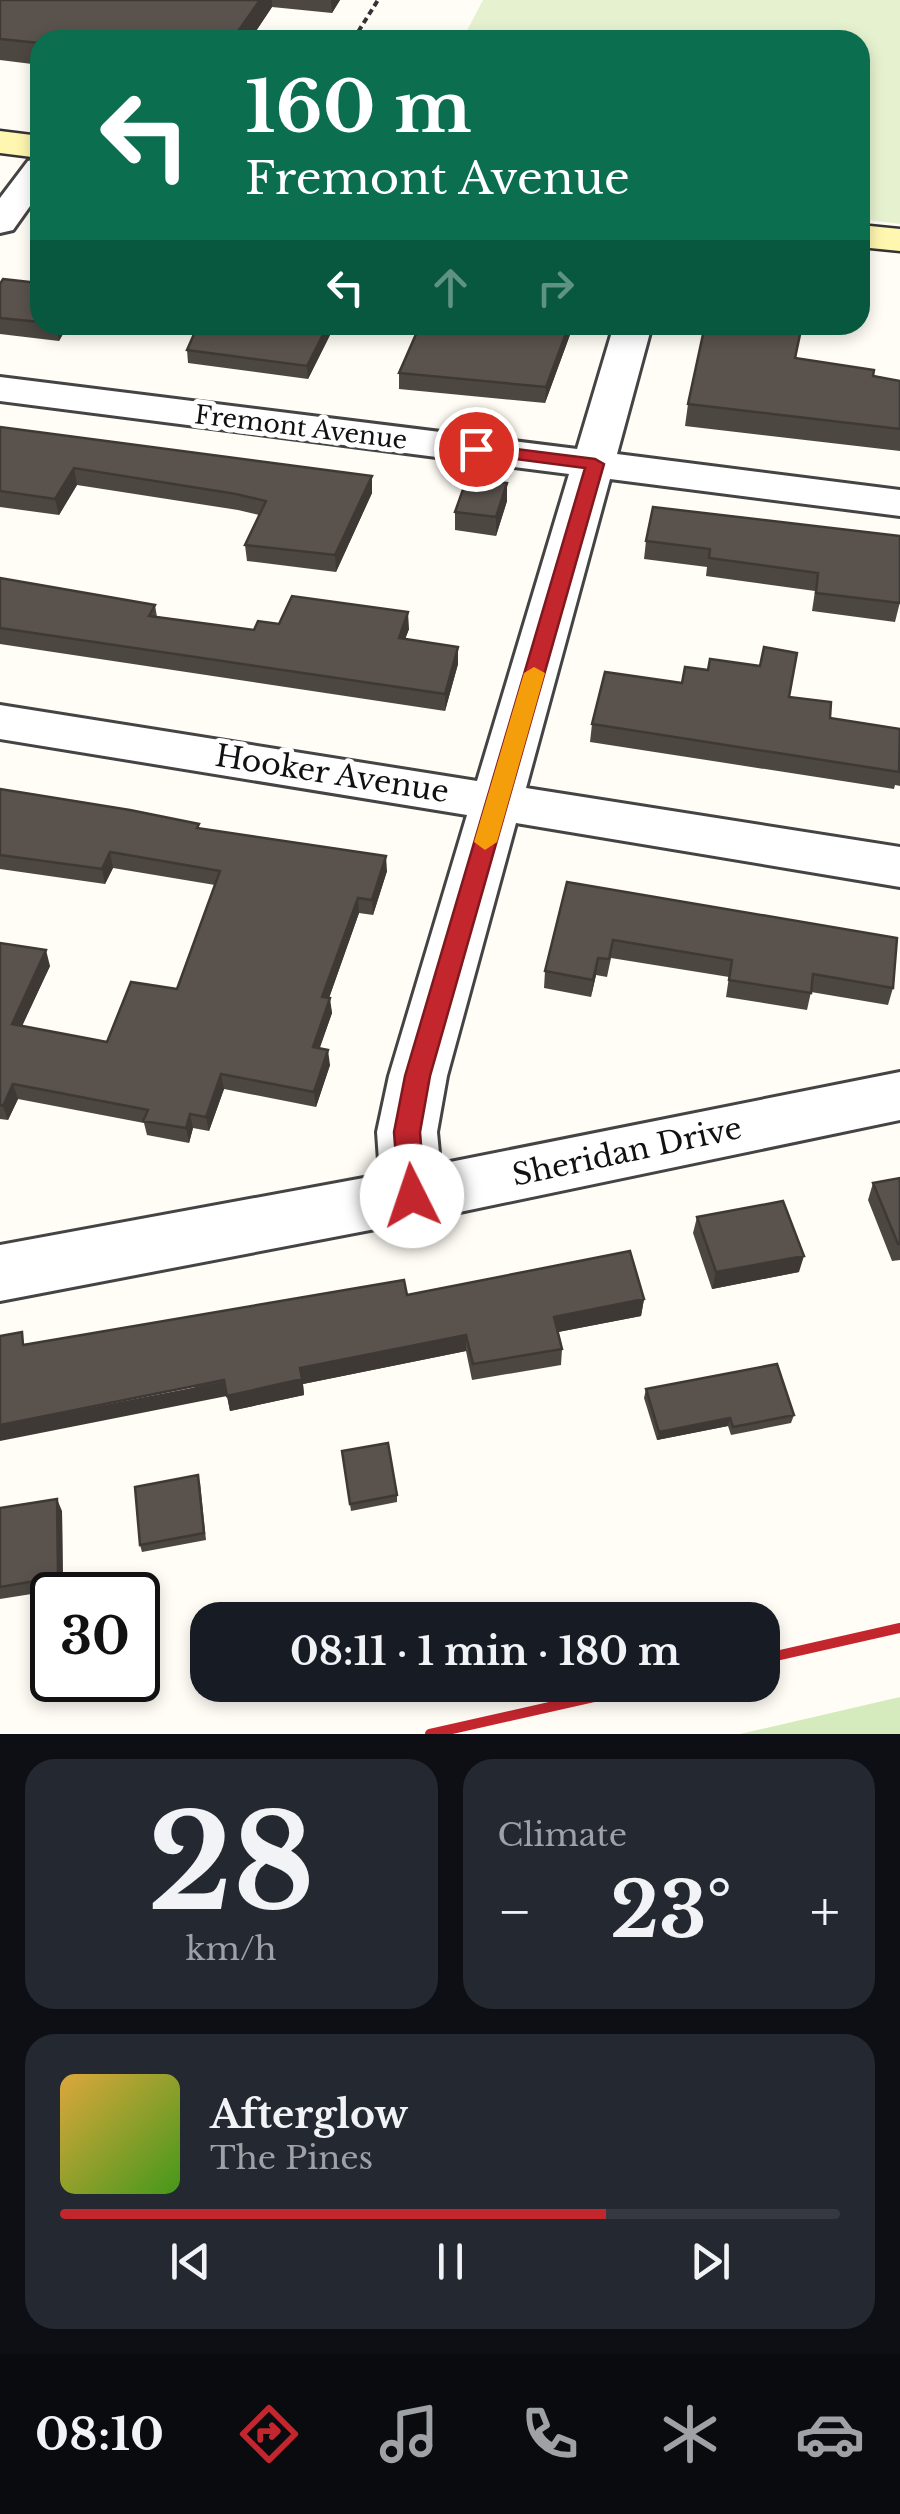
<!DOCTYPE html>
<meta charset="utf-8">
<style>
:root{--surface:#171b24;--page:#242831;--text:#f1f3f6;--muted:#9ea1a6;--line:#363941;--accent:#c4262e}
body{margin:0;font-family:"Libre Baskerville",serif;background:var(--page);color:var(--text);height:100vh;display:flex;flex-direction:column;font-size:38px;white-space:nowrap}
*{box-sizing:border-box;margin:0}
p{font-size:32px;color:var(--muted)}
.icon{flex:none;width:55px;height:55px;fill:none;stroke:currentColor;stroke-width:2;stroke-linecap:round;stroke-linejoin:round}
.map{position:relative;height:1734px;overflow:hidden}
.side{display:flex;flex-direction:column;gap:25px;padding:25px;background:#0d0f14;flex:1}
.side>*{flex:none}
.banner{position:absolute;left:30px;top:30px;width:840px;height:305px;border-radius:30px;box-shadow:0 5px 15px #0003;background:#0b6e4f;color:#fff;overflow:hidden}
.speed{position:absolute;left:30px;top:1572px;display:flex;gap:20px;font-size:50px;font-weight:700;text-align:center}
.speed>*{display:grid;place-content:center;width:130px;height:130px;border-radius:50%;background:var(--surface);box-shadow:0 5px 15px #0003;line-height:1}
.speed .limit{border:5px solid #111;border-radius:15px;background:#fff;color:#111}
.pin{position:absolute;display:grid;place-items:center;width:85px;height:85px;color:#fff;margin:-42px;border:5px solid #fff;border-radius:50%;box-shadow:0 2px 10px #0007}
.me{position:absolute;width:110px;margin:-55px;rotate:356deg;stroke-linejoin:round;filter:drop-shadow(0 0 8px #0008)}
.turn{display:flex;align-items:center;gap:35px;height:210px;padding:0 50px;font-size:45px}
.turn .icon{width:130px;height:130px;stroke-width:2.5}
.turn b{display:block;font-size:70px;line-height:85px}
.lanes{display:flex;align-items:center;height:95px;padding:0 50px;background:#0003;justify-content:center;gap:50px;direction:ltr}
.lanes .off{opacity:.35}
.big{font-size:75px;font-weight:700;line-height:1.1}
.side .card{flex:1;display:flex;flex-direction:column;justify-content:center;gap:15px;min-width:0;padding:0 35px;border-radius:30px;background:var(--page)}
.side .dial{align-items:center;gap:0}
.dial b{font-size:130px;line-height:1}
.song{display:flex;align-items:center;gap:30px}
.cover{width:120px;height:120px;border-radius:15px;background:linear-gradient(135deg,hsl(40 70% 55%),hsl(100 70% 35%))}
.played{height:10px;border-radius:5px;background:linear-gradient(90deg,var(--accent) 70%,var(--line) 70%)}
.keys{display:flex;justify-content:space-around;direction:ltr}
.heat{display:flex;justify-content:space-between;align-items:center;font-size:55px;direction:ltr}
.side .tiles{flex:1;display:grid;gap:25px;grid-template-columns:1fr 1fr}
.card:last-child{grid-column:span 2}
.trip{position:absolute;left:190px;top:1602px;width:590px;height:100px;border-radius:30px;background:var(--surface);box-shadow:0 5px 15px #0003;font-weight:700;line-height:100px;text-align:center}
.dock{display:flex;height:160px;justify-content:space-around;align-items:center;background:#090b0e;color:var(--muted)}
.dock .icon{width:70px;height:70px}
.dock .on{color:var(--accent)}
.dock b{font-size:45px;color:var(--text)}
.map>svg:first-child{display:block}
</style>
<div class="map">
<svg width="900" height="1734" viewBox="0 0 900 1734">
<rect width="100%" height="100%" fill="#fffdf5"/>
<path fill="#d5ebbd" d="M900,1697V1734H740Z"/>
<path fill="#e6f2cf" d="M483,0H900V224L860,219V40H462Z"/>
<g fill="none" stroke-linecap="round" stroke-linejoin="round">
<g stroke="#444" stroke-width="6">
<path id="street" d="M40,158V192L13,230L0,233V198L28,161Z
M614,325H652L617,454L900,490V516L610,479L526,788L900,847V887L516,823L447,1076L437,1132L440,1164L900,1072V1120L412,1222L0,1301V1245L380,1175L377,1132L389,1076L467,815L0,739V705L477,781L569,474L0,401V377L577,449Z"/>
</g>
<g stroke="#333" stroke-width="5">
<path id="secondary" d="M0,131L40,136V158L0,153Z
M860,225L900,229V251L860,247Z"/>
</g>
<path stroke="#333" stroke-width="4" stroke-dasharray="6 4" stroke-linecap="butt" d="M353,40L378,0"/>
<use href="#street" fill="#fff" fill-rule="evenodd"/>
<use href="#secondary" fill="#fff6b0" fill-rule="evenodd"/>
<path stroke="#c4262e" stroke-width="10" d="M762,1659L900,1628
M430,1734L647,1685"/>
</g>
<path fill="#4d4742" d="M0,0H340L332,13L272,7L250,40H40V65L0,60Z
M40,283V325H68L59,341L0,334V284Z
M335,325L308,379L188,363L187,350Z
M420,325H572L571,332L545,403L399,389V373Z
M680,325H802L796,358L900,381V451L685,426L688,404L704,330L680,327Z
M0,427L372,493L336,572L247,561L245,545L259,515L238,510L77,485L59,515L0,507Z
M507,483V501L496,536L455,530V512Z
M653,507L900,602L895,622L812,611L815,591L706,576L707,567L644,559L646,541Z
M0,578L155,605L157,617L254,630L279,624L409,629L405,639L458,647V664L445,711L0,644Z
M760,666L789,697L830,718L900,729V786L895,785L894,789L590,742L592,724L708,670Z
M0,789L200,828L387,871L373,915L359,913L329,998L332,1013L319,1049L330,1065L316,1107L224,1089L209,1131L193,1128L189,1143L147,1135L144,1123L18,1099L8,1120L0,1119V943L50,966L22,1026L107,1042L177,989L215,885L113,868L105,884L0,869Z
M567,882L893,988L888,1005L811,992L807,1010L726,997L729,977L611,958L607,977L596,975L591,997L544,988L545,971Z
M900,1178V1260L892,1261L868,1200L873,1183Z
M697,1217L799,1272L712,1289L693,1233Z
M407,1295L644,1299L641,1316L558,1332L562,1349L561,1365L472,1380L466,1351L303,1384L304,1395L230,1411L227,1396L26,1344Z
M646,1389L794,1415L791,1423L731,1435L728,1426L657,1440L644,1398Z
M342,1451L397,1495V1502L351,1511Z
M200,1483L206,1540L142,1552L140,1545Z
M0,1508L62,1511L63,1589L0,1599Z"/>
<path fill="#3f3936" d="M260,0H272V7L250,40H232Z
M331,0H340L332,13Z
M56,325H68L59,341Z
M328,325H335L308,379L307,366Z
M569,325H572L571,332L545,403L546,387Z
M74,468L77,485L59,515L55,499Z
M372,476V493L336,572L335,555Z
M507,483V501L496,536V517Z
M408,612L409,629L399,655V638Z
M458,647V664L445,711V694Z
M110,852L113,868L105,884L102,869Z
M386,856L387,871L373,915L372,900Z
M358,898L359,913L324,1012L322,997Z
M46,950L50,966L16,1039L12,1024Z
M598,958L596,975L591,997L593,980Z
M330,998L332,1013L315,1062L313,1047Z
M328,1050L330,1065L316,1107L314,1092Z
M221,1074L224,1089L209,1131L206,1117Z
M13,1084L18,1099L8,1120L3,1106Z
M190,1114L193,1128L189,1143L186,1128Z
M804,1256L799,1272L712,1289L716,1272Z
M644,1299L641,1316L553,1333L554,1317Z
M466,1335V1351L303,1384L304,1395L230,1411L227,1396L0,1441V1425Z
M730,1418L728,1426L657,1440L659,1432Z
M57,1499L62,1511L63,1589L58,1577Z"/>
<path fill="#5a524d" stroke="#3f3936" stroke-width="2.5" d="M0,0H260L232,40H207L135,33L130,40H40V43L0,39Z
M3,279L40,283V322L0,318V284Z
M198,325H328L307,366L187,350Z
M420,325H569L546,387L399,373Z
M705,325H802L795,358L874,370L873,376L900,381V429L688,404Z
M0,427L372,476L335,555L245,545L266,501L236,494L74,468L55,499L0,491Z
M467,478L507,483L496,517L455,512Z
M653,507L900,536V603L816,593L818,573L709,558L710,549L646,541Z
M0,578L155,605L149,616L254,630L258,621L279,624L292,596L408,612L399,638L458,647L445,694L0,628Z
M764,647L797,653L789,697L831,702L830,718L900,729L899,772L592,724L605,672L682,683L685,667L708,670L710,659L760,666Z
M0,789L130,810L199,824L197,828L386,856L372,900L358,898L322,997L330,998L313,1047L328,1050L314,1092L221,1074L206,1117L190,1114L186,1128L143,1121L148,1110L13,1084L3,1106L0,1105V943L46,950L12,1024L107,1042L131,982L177,989L220,871L110,852L102,869L0,855Z
M567,882L897,938L893,988L813,974L811,993L729,980L732,960L613,940L609,959L598,958L593,980L545,971Z
M900,1178V1244H898L873,1183Z
M783,1201L804,1256L716,1272L697,1217Z
M630,1251L644,1299L554,1317L562,1349L473,1364L466,1335L300,1368L302,1379L227,1396L224,1380L0,1425V1336L22,1332L23,1345L404,1280L407,1295Z
M777,1364L794,1415L733,1427L730,1418L659,1432L646,1389Z
M388,1443L397,1495L350,1504L342,1451Z
M198,1475L204,1533L140,1545L135,1487Z
M57,1499L58,1577L0,1587V1508Z"/>
<path fill="#c4262e" stroke="#7f191e" stroke-width="2.5" d="M476,444L595,459L604,464L430,1076L420,1132L425,1196L421,1204H402L399,1196L394,1132L405,1076L585,468L470,453L467,449Z"/>
<path fill="#f59e0b" d="M534,667L545,673L497,842L485,850L474,842L524,673Z"/>
<g text-anchor="middle" stroke-width="10" stroke-linejoin="round" paint-order="stroke">
<g font-size="25" fill="#111" stroke="#fff">
<text transform="translate(301 427) rotate(7)" y="9">Fremont Avenue</text>
</g>
<g font-size="30" fill="#111" stroke="#fff">
<text transform="translate(332 774) rotate(9)" y="10">Hooker Avenue</text>
<text transform="translate(627 1152) rotate(-12)" y="10">Sheridan Drive</text>
</g>
</g>
</svg>
<div class="speed"><div class="limit">30</div></div>
<div class="pin" style="left:476px;top:449px;background:#d93025"><svg class="icon" aria-label="arrive" viewBox="0 0 24 24"><path d="M6 21V4h12l-3 4 3 4H6"/></svg></div>
<svg class="me" style="left:412px;top:1196px" viewBox="-20 -20 40 40"><circle r="19" fill="#fff"/><path d="M0-13L10 11 0 6-10 11z" fill="#c4262e"/></svg>
<div class="trip">08:11 · 1 min · 180 m</div>
<div class="banner">
<div class="turn"><svg class="icon" aria-label="left" viewBox="0 0 24 24"><path d="M17 20v-9H6M10 6l-5 5 5 5"/></svg><div><b>160 m</b>Fremont Avenue</div></div>
<div class="lanes"><svg class="icon" aria-label="left" viewBox="0 0 24 24"><path d="M17 20v-9H6M10 6l-5 5 5 5"/></svg><svg class="icon off" aria-label="ahead" viewBox="0 0 24 24"><path d="M12 20V5M6 11l6-6 6 6"/></svg><svg class="icon off" aria-label="right" viewBox="0 0 24 24"><path d="M7 20v-9h11M14 6l5 5-5 5"/></svg></div>
</div>
</div>
<section class="side">
<div class="tiles">
<div class="card dial"><b>28</b><p>km/h</p></div>
<div class="card"><p>Climate</p>
<div class="heat"><a>−</a><b class="big">23°</b><a>+</a></div>
</div>
<div class="card">
<div class="song"><i class="cover"></i><div><b>Afterglow</b><p>The Pines</p></div></div>
<div class="played"></div>
<div class="keys"><svg class="icon" aria-label="previous" viewBox="0 0 24 24"><path d="M18 5L8 12l10 7zM5 5v14"/></svg><svg class="icon" aria-label="pause" viewBox="0 0 24 24"><path d="M8 5v14M16 5v14"/></svg><svg class="icon" aria-label="next" viewBox="0 0 24 24"><path d="M6 5l10 7-10 7zM19 5v14"/></svg></div>
</div>
</div>
</section>
<nav class="dock">
<b>08:10</b>
<svg class="icon on" aria-label="directions" viewBox="0 0 24 24"><path d="M12 3l9 9-9 9-9-9zM9 14v-3h6M13 9l2 2-2 2"/></svg>
<svg class="icon" aria-label="music" viewBox="0 0 24 24"><path d="M9 18V5l10-2v13"/><circle cx="6" cy="18" r="3"/><circle cx="16" cy="16" r="3"/></svg>
<svg class="icon" aria-label="phone" viewBox="0 0 24 24"><path d="M5 4h4l2 5-3 2q2 4 5 5l2-3 5 2v4C11 20 4 13 5 4z"/></svg>
<svg class="icon" aria-label="climate" viewBox="0 0 24 24"><path d="M12 3v18M4 7l16 10M4 17L20 7"/></svg>
<svg class="icon" aria-label="car" viewBox="0 0 24 24"><path d="M5 17H2v-5l4-1 3-4h7l3 4 3 1v5h-3M9 17h6M6 11h13"/><circle cx="7" cy="17" r="2"/><circle cx="17" cy="17" r="2"/></svg>
</nav>
